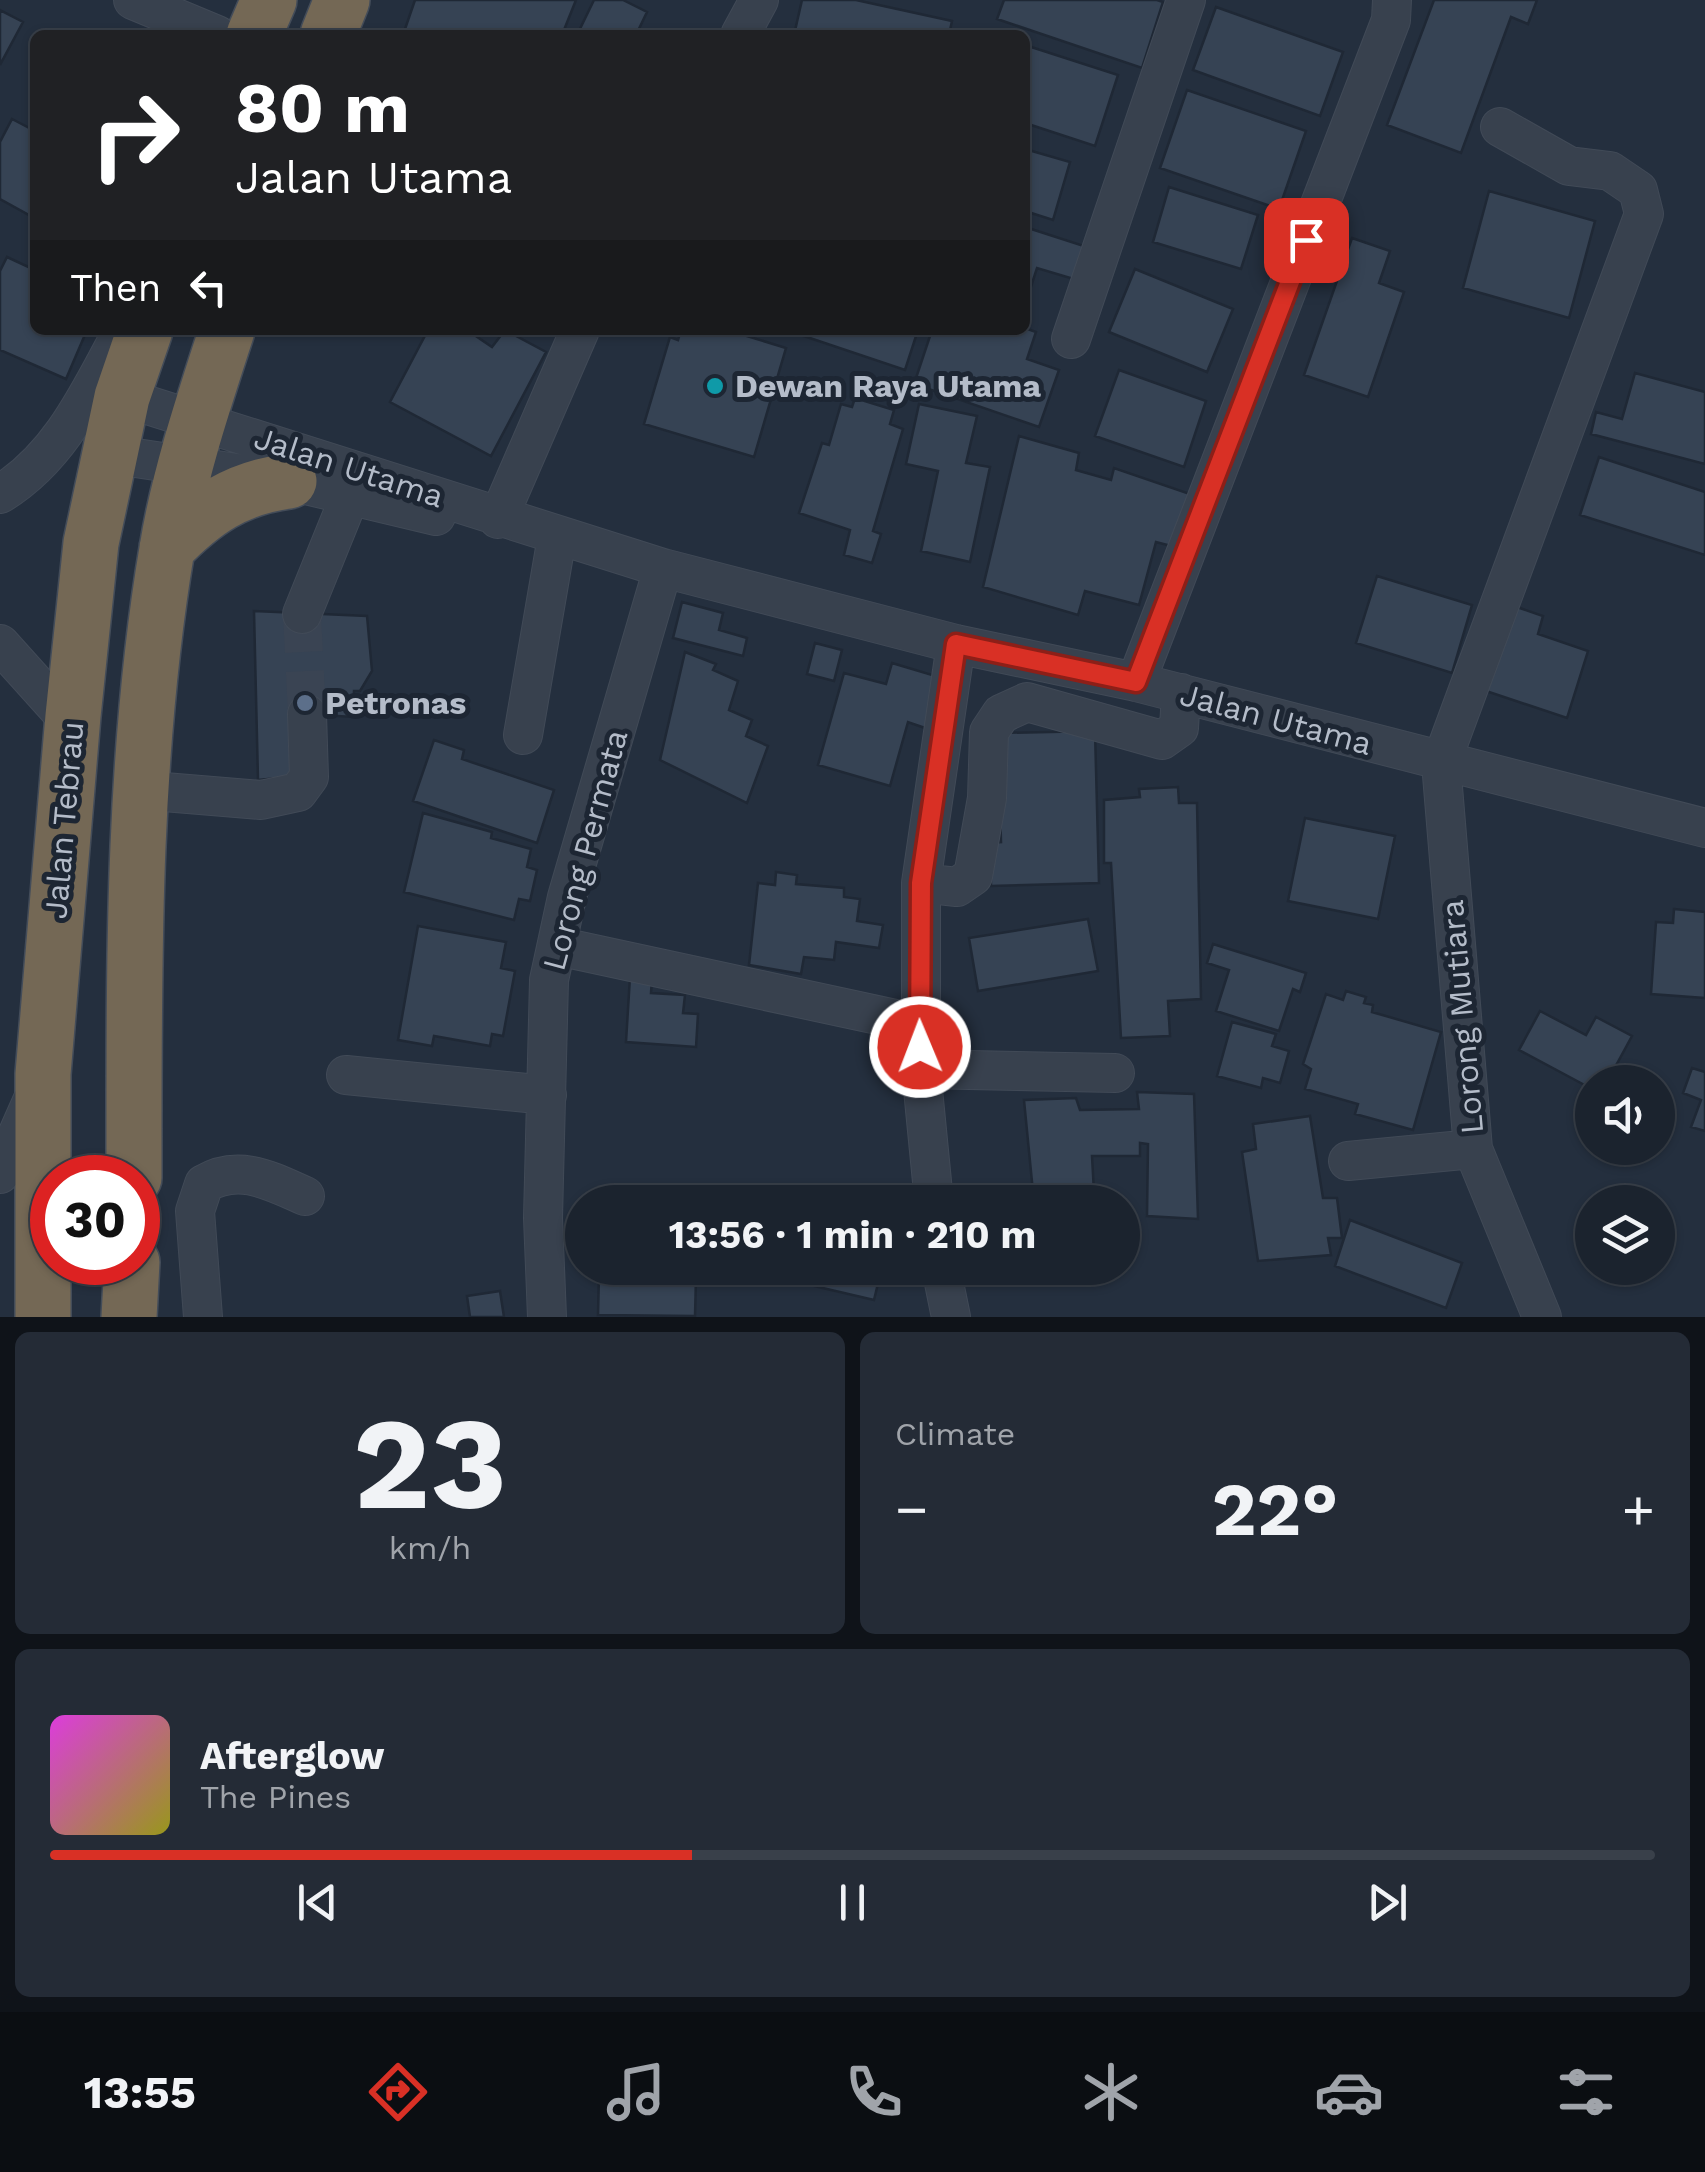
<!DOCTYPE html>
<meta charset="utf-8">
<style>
:root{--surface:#1b232e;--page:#242b36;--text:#f1f3f6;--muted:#a0a4aa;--line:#39404a;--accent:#d93025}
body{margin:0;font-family:"Work Sans",sans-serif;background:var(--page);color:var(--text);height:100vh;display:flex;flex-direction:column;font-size:38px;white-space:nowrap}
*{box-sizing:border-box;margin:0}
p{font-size:32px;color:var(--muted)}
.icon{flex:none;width:55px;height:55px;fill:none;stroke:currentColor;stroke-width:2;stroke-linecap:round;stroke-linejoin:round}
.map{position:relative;height:1317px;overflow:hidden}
.drawer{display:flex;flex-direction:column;gap:15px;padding:15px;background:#0f1319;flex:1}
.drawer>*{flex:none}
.hud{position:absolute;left:30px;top:30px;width:1000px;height:305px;border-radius:15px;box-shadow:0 2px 8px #0004,0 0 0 2px var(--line);background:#202124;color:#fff;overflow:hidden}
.tools{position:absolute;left:1575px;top:1065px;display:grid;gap:20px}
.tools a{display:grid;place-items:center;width:100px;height:100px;border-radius:50%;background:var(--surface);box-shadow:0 2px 8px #0004,0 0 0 2px var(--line);font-size:50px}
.speed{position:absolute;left:30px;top:1155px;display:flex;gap:20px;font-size:50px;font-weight:700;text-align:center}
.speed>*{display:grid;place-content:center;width:130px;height:130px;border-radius:50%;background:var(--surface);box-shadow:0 2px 8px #0004,0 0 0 2px var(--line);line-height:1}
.speed .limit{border:15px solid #d22;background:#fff;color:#111}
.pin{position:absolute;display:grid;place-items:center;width:85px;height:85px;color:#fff;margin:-42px;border-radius:20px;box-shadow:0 5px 15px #0006}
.me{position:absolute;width:110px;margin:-55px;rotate:359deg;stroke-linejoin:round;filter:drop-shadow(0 0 8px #0008)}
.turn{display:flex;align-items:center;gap:35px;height:210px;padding:0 40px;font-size:45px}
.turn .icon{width:130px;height:130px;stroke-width:2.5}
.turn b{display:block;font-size:70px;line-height:85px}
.then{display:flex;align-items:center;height:95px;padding:0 40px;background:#0003;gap:20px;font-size:38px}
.big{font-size:75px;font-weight:700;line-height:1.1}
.drawer .card{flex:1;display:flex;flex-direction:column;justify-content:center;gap:15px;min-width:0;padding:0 35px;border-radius:15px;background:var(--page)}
.drawer .dial{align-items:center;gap:0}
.dial b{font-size:130px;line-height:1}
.song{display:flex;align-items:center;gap:30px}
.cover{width:120px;height:120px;border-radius:15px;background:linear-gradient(135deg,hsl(300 70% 55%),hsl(60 70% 35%))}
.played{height:10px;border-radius:5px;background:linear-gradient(90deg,var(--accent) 40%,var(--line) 40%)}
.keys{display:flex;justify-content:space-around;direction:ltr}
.heat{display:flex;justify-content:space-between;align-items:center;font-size:55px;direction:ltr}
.drawer .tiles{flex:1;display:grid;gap:15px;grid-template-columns:1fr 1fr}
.card:last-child{grid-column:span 2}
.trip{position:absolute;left:565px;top:1185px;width:575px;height:100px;border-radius:50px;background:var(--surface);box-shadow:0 2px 8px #0004,0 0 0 2px var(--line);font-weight:700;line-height:100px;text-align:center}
.menu{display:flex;height:160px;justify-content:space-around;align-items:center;background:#0b0e12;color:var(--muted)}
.menu .icon{width:70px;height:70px}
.menu .active{color:var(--accent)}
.menu b{font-size:45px;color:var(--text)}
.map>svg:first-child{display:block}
</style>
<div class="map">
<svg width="1705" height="1317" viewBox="0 0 1705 1317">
<rect width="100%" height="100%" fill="#242f3e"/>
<path fill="#364354" stroke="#1f2835" stroke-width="2.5" d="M415,0H576L562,35H420L405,29Z
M594,0H623L647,12L636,35H577Z
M802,0H856L952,21L949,35H794Z
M1004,0H1157L1163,2L1142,68L997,19Z
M1434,0H1537L1528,24L1511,17L1461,153L1387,125Z
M1216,7L1343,52L1320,116L1193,70Z
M0,10L23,22L0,65Z
M1025,45L1118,75L1095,146L1025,123Z
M1187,90L1306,131L1279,209L1160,168Z
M12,119L35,131V204L29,215L0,199V142Z
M1025,149L1070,162L1053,220L1025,211Z
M1169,187L1258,215L1241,269L1153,242Z
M1489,191L1595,221L1569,318L1463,288Z
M1025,227L1087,247L1077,280L1037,268L1025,305Z
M1352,238L1390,251L1379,283L1404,292L1368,397L1304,375Z
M7,257L35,270V330H87L66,379L0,350V271Z
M1135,269L1233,309L1207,372L1109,332Z
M1025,328L1036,332L1027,359L1059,370L1039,427L914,384L932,330Z
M428,330H467L492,347L505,330L546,352L491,456L390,402Z
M681,330H727L786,348L754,457L644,424L670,337L678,340Z
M786,330H918L905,370Z
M1119,370L1206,401L1184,467L1095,436Z
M1635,373L1705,392V464L1591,434L1596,412L1622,419Z
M855,398L894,410L890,424L903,429L873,531L881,534L872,563L844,555L850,530L799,513L822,443L829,445L841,404L852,407Z
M919,404L977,416L966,463L990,467L970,562L921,551L938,471L906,464Z
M1019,436L1079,453L1076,470L1111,480L1114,468L1190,494L1175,547L1156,542L1139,605L1085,591L1078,615L983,587Z
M1599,457L1705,492V555L1580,515Z
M1377,576L1472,605L1452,673L1356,643Z
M682,602L723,613L719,630L747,638L743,656L673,638Z
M1508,604L1543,616L1538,634L1588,651L1567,718L1480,689Z
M254,611L367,616L372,671L360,691H354L353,717L307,714L299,776L258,780Z
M815,643L842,650L834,681L807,674Z
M685,652L716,664L713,670L738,681L729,710L752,720L746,736L768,746L747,803L660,760Z
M892,663L939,677L925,728L908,722L890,786L818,765L844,673L886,684Z
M1095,731L1099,883L991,886L990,843L1001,842L998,733Z
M434,740L464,750L462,759L554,790L537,843L413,801Z
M1178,787L1179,803H1197L1201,999L1168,1001L1170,1036L1121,1038L1111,863H1104V800L1140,797L1139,789Z
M423,813L492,832L491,838L531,849L527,867L537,870L530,901L519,899L514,920L404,892Z
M1305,818L1395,836L1378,919L1288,901Z
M776,872L797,875L796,884L844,888V897L860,899L857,921L883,925L879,948L836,942L834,960L804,957L801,974L749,965L758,883L775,885Z
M1674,909L1705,912V998L1651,994L1656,922L1673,923Z
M1088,919L1098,971L978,991L969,938Z
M418,926L506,942L501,968L515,971L503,1036L492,1034L490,1046L434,1036L432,1046L398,1040Z
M1213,944L1306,973L1300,992L1293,989L1279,1031L1216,1011L1229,970L1207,963Z
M630,977L652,978L651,993L685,995L683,1013L698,1014L696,1047L626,1042Z
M1346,991L1366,997L1364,1003L1373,1005L1372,1012L1441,1032L1413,1130L1355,1114L1358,1104L1305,1089L1311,1069L1303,1064L1326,994L1343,1000Z
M1540,1011L1586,1035L1596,1017L1632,1036L1607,1082H1592V1089L1519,1050Z
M1232,1022L1276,1034L1272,1046L1289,1051L1280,1083L1263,1078L1261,1088L1217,1076Z
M1692,1068L1705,1072V1131L1691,1127L1701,1100L1683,1093Z
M1137,1092L1194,1094L1198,1219L1147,1216L1148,1144L1140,1143V1156H1092L1094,1192H1033L1024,1100L1076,1098L1080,1110L1139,1109Z
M1310,1116L1323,1198H1337L1342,1238H1328L1331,1255L1258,1261L1242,1152L1256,1149L1253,1124Z
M1350,1220L1462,1263L1446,1308L1335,1266Z
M760,1268H869L881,1271L874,1300L759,1273Z
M599,1275L696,1277L695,1316L598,1315Z
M500,1291L504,1317H470L467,1296Z"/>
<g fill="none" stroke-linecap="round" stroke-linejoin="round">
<path stroke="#3a4453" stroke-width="38" stroke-dasharray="38 19" stroke-linecap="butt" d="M302,614L307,714"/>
<g stroke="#414a57" stroke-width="40">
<path id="minor" d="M133,0L217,35
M740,35L759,0
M1500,127L1569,166L1610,171L1638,190L1644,214L1441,763L1473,1149L1542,1317
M1071,339L1186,0
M122,397L663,568L956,644L1136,682L1705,828
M109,454L289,481L436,516
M0,494C61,457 90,391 123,330
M498,519L580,330
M302,614L358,476
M0,644L72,724
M1136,682L1391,20L1392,0
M523,735L557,537
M140,790L261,800L298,792L309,777L307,714
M921,883L957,887L973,876L987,798L989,732L1001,714L1027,702L1162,740L1179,728L1181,693
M557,946L919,1024
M921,1069L1115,1073
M346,1075L547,1095
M1348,1161L1473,1149
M0,1174L33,1099
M934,1202L921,1069V883L956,644
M941,1268L951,1317
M203,1317L195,1211L204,1184C239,1163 271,1181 305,1196
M547,1317L543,1218L549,980L567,897L663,568"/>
</g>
<g stroke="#434c59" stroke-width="58">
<path id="highway" d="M254,35L269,0
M328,35L342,0
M167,548C204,510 236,488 289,481
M134,1178C134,968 132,756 167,549C179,475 204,401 227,330
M43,1317V1074L73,716L91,543L122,397L145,330
M129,1317L132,1262"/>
</g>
<use href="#minor" stroke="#38414e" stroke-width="38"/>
<use href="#highway" stroke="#746855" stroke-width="55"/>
</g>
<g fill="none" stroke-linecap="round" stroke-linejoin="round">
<g stroke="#8d1f18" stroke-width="25">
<path id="route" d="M920,1047L921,883L956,644L1136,682L1306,240"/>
</g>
<use href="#route" stroke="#d93025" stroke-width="18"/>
</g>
<circle fill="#0f9aa8" stroke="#1d2633" stroke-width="4" cx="715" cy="386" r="10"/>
<circle fill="#5c6f8a" stroke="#1d2633" stroke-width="4" cx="305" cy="703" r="10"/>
<g text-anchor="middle" stroke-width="10" stroke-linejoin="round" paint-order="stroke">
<g font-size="32" font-weight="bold" fill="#b4bcc9" stroke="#1d2633" text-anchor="start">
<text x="735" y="397">Dewan Raya Utama</text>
<text x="325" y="714">Petronas</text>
</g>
<g font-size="32" fill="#b4bcc9" stroke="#1d2633">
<text transform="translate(349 467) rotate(18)" y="11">Jalan Utama</text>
<text transform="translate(1276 719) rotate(15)" y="11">Jalan Utama</text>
<text transform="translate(64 820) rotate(-85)" y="11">Jalan Tebrau</text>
<text transform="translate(585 850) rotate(-75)" y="11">Lorong Permata</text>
<text transform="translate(1462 1017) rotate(-95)" y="11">Lorong Mutiara</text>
</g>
</g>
</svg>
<div class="tools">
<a><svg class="icon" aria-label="sound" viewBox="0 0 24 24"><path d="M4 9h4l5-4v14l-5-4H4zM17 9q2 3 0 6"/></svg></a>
<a><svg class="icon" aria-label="layers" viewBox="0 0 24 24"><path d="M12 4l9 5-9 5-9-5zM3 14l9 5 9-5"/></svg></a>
</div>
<div class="speed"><div class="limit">30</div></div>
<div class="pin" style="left:1306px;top:240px;background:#d93025"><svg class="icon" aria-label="arrive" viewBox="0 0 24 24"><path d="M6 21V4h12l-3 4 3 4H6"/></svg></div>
<svg class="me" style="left:920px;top:1047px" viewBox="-20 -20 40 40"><circle r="17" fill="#d93025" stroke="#fff" stroke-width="3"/><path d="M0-11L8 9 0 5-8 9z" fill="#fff"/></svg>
<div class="trip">13:56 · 1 min · 210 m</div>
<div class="hud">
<div class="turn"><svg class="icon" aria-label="right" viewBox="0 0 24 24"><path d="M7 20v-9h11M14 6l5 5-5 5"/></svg><div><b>80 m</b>Jalan Utama</div></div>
<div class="then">Then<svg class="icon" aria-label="left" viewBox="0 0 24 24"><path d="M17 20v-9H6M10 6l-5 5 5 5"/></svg></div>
</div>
</div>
<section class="drawer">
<div class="tiles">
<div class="card dial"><b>23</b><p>km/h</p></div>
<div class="card"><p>Climate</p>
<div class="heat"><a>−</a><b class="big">22°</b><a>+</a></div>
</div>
<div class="card">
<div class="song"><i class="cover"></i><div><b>Afterglow</b><p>The Pines</p></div></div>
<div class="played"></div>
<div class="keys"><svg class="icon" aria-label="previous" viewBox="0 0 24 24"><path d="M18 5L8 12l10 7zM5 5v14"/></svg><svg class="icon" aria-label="pause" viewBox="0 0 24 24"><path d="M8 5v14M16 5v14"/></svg><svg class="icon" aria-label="next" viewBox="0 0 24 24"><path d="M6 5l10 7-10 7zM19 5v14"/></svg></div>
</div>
</div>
</section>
<nav class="menu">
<b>13:55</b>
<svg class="icon active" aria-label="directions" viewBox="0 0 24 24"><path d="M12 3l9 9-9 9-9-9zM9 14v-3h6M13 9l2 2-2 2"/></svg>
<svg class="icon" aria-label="music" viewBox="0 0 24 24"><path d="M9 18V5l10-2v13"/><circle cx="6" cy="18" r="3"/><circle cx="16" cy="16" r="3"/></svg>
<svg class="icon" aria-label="phone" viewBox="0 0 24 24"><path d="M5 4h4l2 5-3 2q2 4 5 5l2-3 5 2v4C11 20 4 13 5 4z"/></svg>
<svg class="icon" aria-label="climate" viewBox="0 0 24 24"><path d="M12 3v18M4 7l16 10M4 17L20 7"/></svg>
<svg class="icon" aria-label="car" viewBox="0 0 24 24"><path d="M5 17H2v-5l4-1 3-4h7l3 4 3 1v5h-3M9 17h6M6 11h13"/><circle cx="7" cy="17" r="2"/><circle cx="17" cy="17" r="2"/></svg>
<svg class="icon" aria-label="filters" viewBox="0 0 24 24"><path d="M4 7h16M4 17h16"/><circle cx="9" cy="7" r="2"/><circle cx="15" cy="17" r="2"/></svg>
</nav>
